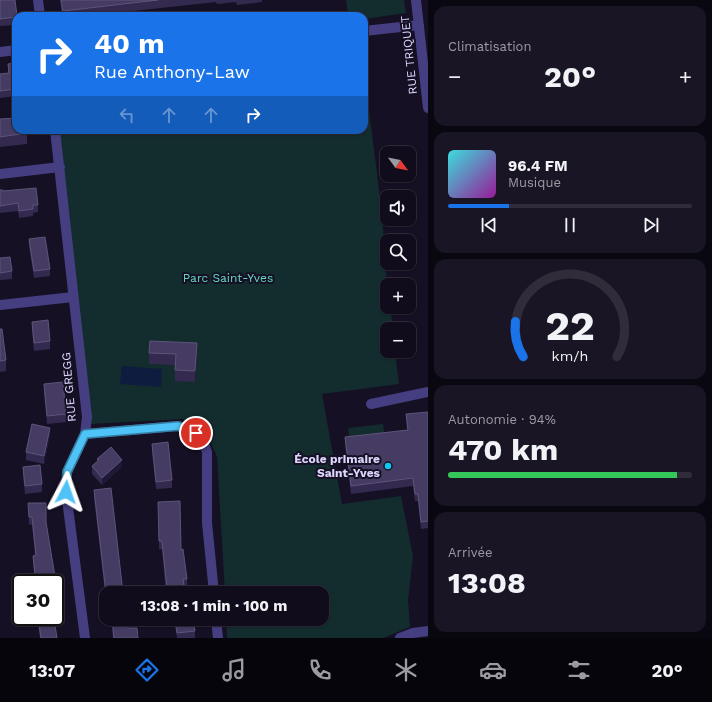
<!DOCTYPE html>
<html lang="fr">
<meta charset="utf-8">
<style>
:root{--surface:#100c1b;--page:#191524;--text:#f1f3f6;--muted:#9c9ba3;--line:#302c3a;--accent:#1a73e8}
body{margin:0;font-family:"Work Sans",sans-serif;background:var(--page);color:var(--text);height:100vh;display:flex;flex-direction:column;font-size:15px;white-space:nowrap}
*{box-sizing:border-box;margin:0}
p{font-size:13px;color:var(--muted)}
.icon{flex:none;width:22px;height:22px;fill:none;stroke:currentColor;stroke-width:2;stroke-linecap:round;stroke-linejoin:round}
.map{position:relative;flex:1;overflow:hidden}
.panel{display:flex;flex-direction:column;gap:6px;padding:6px;background:#09070f;width:284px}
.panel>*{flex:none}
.guide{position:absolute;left:12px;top:12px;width:356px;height:122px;border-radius:12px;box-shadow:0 1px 3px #0004,0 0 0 1px var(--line);background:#1a73e8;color:#fff;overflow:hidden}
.needle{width:26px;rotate:123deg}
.controls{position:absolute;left:380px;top:146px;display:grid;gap:8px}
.controls a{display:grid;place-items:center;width:36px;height:36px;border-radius:8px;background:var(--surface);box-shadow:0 1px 3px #0004,0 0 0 1px var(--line);font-size:20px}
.speed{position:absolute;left:12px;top:574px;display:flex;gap:8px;font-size:20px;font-weight:700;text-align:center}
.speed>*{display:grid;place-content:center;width:52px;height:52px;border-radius:50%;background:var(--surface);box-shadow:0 1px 3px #0004,0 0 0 1px var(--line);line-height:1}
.speed .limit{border:2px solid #111;border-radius:6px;background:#fff;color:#111}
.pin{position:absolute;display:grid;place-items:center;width:34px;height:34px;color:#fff;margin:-17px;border:2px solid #fff;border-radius:50%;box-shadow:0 1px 4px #0007}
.me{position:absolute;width:44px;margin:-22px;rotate:4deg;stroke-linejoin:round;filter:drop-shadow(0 0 3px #0008)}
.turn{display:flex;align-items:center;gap:14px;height:84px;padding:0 16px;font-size:18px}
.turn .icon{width:52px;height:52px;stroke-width:2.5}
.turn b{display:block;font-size:28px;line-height:34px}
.lanes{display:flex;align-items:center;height:38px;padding:0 16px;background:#0003;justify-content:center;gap:20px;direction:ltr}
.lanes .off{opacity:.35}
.big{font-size:30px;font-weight:700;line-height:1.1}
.panel .widget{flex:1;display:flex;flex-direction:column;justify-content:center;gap:6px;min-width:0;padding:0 14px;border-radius:12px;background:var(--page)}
.panel .dial{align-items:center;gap:0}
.dial svg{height:104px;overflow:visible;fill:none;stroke:var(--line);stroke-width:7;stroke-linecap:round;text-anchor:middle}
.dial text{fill:var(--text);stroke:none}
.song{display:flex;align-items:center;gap:12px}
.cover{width:48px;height:48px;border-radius:6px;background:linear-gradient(135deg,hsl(180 70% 55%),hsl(300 70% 35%))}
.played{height:4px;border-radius:2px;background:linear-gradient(90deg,var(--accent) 25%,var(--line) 25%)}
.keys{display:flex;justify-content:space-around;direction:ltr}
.heat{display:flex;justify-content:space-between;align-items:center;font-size:22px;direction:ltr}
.charge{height:6px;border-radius:3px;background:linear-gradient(90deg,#34c759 94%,var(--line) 0)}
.trip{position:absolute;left:99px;top:586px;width:230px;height:40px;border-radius:12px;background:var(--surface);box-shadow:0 1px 3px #0004,0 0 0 1px var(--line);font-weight:700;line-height:40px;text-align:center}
.tabs{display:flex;height:64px;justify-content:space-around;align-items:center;background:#06050b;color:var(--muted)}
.tabs .icon{width:28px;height:28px}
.tabs .active{color:var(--accent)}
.tabs b{font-size:18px;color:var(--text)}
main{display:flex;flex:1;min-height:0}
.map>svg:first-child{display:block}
</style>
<main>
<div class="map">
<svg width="428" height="638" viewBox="0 0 428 638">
<rect width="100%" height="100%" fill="#151024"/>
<path fill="#132c2d" d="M346,0H404L406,13L364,19V16H348Z
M364,70C373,148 387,229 387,307H390L393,329H387V351H395L399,384L322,394L342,504L401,496L413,556L408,600L410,627L383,638H227L226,619H322V593H225L217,457L205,429L183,419L91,424L57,130H364Z
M383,424L385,439L350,444L348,428Z"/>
<path fill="#0d1c3f" d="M122,366L162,369L161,387L120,384Z"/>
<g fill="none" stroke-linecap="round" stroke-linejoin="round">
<path stroke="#453e80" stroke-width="10" d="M38,0L40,16
M416,0L428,108
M364,31L419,25
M0,52L16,50
M55,130L87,417L85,434L67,472L66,492L85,638
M0,174L60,167
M0,305L73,297
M371,404L428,392
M85,434L178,426L196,433L203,441L207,452V523L214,593
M216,619L218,638
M400,638L413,633L428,631"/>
</g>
<path fill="#342a50" d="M0,0L16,16V25L0,26Z
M60,0H262V2L237,5L236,2L217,4L216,2L87,16H62Z
M16,63V96L0,98V74L8,73V64Z
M0,119L27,133V144L0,147Z
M0,190L38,205V212L33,213V216L19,218L18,211L0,213Z
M29,239L50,269V276L34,278L29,246Z
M0,258L12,271V279L0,280Z
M32,322L50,341V349L34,351L32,329Z
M0,329L6,360V371L0,372Z
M149,353L197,354L195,382L175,381V365L149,364Z
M44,384L66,414V422L47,424L44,392Z
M428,412V528L421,529L418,501H415L413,486L351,494L345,444V437L407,430L406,414Z
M50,435L44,464L26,460V452Z
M152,444L172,480V488L156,489L152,451Z
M97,459L122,467L102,485L92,474V466L97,462Z
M23,467L42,484V492L25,494L23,475Z
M94,490L106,593V601L94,498Z
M158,502L181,550L187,579V586H184L185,593H166L162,549H159Z
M28,503L46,522L57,589V596H55V583H35L33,563V556L35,555L32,524L29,525Z
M37,617H55L56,619V626H55L57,638H40Z
M108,619H126L128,628L138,638H113L112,626H109Z
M174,619H193L195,631V638H177Z"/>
<path fill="#201837" d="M197,343V354L195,382V371Z
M50,428V435L44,464V456Z
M122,460V467L102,485V478Z"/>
<path fill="#463c63" stroke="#5d547b" d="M0,0H15L17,16H16V17L0,19Z
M61,0H158L63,11Z
M16,63V89L0,91V74L9,73L8,64Z
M16,118V130H27V133L0,137V119Z
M36,188L38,205H33V209L19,211L18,203L0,206V190H3V191Z
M45,237L50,269L34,271L29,239Z
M10,257L12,271L0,273V258Z
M48,320L50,341L34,343L32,322Z
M0,329H2L6,360L0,361Z
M150,341L197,343L195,371L175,370L176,354L149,353Z
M63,382L66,414L47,416L44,384Z
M428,412V521L421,522L418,494H415L413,478L351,486L345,437L408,430L406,414Z
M32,424L50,428L44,456L26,452Z
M168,442L172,480L156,482L152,444Z
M111,447L122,460L102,478L92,466L99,460L97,459Z
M40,465L42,484L25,486L23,467Z
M111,488L123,593H106L94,490Z
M180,501L181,550L183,549L187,579H183L185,593H172L171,588H167L162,541H159L158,502Z
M28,503H46V522L57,589H55V583H36L33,556L36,555L32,517H29Z
M55,608L56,619H54L57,638H41L38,617H55Z
M112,619H126L128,628H137L138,638H114Z
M175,619H193L195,631L177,633Z"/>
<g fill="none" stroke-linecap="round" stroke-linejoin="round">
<g stroke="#337fa1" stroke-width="10">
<path id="route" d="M66,492L67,472L85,434L178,426L196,433"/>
</g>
<use href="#route" stroke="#4fc3f7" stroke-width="7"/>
</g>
<circle fill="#0ec9ef" stroke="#151024" stroke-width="1.5" cx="388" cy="466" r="4"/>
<g text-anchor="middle" stroke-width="4" stroke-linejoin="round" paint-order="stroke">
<g font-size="12" fill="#dcd5fd" stroke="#151024">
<text transform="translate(409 55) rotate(-96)" y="4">RUE TRIQUET</text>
<text transform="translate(69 387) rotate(-95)" y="4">RUE GREGG</text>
</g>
<g font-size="12" fill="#65d9c4" stroke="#151024">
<text x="228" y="282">Parc Saint-Yves</text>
</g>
<g font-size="12" font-weight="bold" fill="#dcd5fd" stroke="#151024" text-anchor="end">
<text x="380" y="463">École primaire<tspan x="380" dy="14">Saint-Yves</tspan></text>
</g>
</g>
</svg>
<div class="controls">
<a><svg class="needle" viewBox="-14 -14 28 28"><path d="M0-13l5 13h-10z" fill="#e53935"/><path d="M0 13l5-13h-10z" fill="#9c9ba3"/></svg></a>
<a><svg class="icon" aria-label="sound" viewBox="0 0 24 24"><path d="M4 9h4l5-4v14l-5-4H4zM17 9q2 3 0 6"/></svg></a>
<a><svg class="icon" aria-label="search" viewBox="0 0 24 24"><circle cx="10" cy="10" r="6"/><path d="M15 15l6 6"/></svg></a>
<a>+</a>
<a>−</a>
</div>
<div class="speed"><div class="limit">30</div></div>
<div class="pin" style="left:196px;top:433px;background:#d93025"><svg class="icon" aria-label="arrive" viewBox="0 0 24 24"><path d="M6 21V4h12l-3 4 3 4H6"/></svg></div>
<svg class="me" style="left:66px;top:492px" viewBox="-20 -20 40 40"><path d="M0-17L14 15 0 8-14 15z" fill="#4fc3f7" stroke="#fff" stroke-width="4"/></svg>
<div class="trip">13:08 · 1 min · 100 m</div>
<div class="guide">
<div class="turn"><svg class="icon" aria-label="right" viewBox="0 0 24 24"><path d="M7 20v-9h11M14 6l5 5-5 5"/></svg><div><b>40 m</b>Rue Anthony-Law</div></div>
<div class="lanes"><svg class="icon off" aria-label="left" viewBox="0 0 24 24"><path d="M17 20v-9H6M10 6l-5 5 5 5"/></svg><svg class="icon off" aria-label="ahead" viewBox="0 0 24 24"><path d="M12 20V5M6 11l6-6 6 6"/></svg><svg class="icon off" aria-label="ahead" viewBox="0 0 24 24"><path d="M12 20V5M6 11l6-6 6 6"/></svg><svg class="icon" aria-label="right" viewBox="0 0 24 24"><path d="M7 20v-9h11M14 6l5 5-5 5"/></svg></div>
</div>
</div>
<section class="panel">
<div class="widget"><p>Climatisation</p>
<div class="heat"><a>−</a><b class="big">20°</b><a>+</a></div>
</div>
<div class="widget">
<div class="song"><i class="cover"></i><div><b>96.4 FM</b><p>Musique</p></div></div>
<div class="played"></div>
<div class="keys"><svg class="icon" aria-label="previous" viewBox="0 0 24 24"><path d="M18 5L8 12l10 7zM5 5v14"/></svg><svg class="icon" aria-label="pause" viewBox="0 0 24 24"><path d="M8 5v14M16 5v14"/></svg><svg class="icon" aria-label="next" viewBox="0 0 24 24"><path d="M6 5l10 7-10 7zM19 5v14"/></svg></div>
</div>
<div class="widget dial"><svg viewBox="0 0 100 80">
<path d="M14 69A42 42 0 1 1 86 69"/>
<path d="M14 69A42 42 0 0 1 8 42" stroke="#1a73e8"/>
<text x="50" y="56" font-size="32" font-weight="700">22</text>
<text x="50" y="72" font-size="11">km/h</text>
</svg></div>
<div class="widget"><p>Autonomie · 94%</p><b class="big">470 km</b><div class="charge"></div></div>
<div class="widget"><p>Arrivée</p><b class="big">13:08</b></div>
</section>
</main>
<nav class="tabs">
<b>13:07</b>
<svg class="icon active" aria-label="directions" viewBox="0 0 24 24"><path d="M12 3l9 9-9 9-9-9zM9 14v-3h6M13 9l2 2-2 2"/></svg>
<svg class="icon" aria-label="music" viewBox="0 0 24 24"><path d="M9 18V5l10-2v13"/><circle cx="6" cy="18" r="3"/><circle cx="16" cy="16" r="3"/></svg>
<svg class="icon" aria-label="phone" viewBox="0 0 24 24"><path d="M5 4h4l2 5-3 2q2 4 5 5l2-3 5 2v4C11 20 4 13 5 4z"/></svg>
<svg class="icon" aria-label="climate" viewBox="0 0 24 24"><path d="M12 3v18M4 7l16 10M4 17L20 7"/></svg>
<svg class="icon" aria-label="car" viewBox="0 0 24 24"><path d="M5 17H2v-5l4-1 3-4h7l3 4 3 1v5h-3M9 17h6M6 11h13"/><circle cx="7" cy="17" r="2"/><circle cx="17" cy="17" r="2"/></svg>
<svg class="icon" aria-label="filters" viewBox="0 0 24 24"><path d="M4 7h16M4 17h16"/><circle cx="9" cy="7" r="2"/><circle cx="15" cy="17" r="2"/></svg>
<b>20°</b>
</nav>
